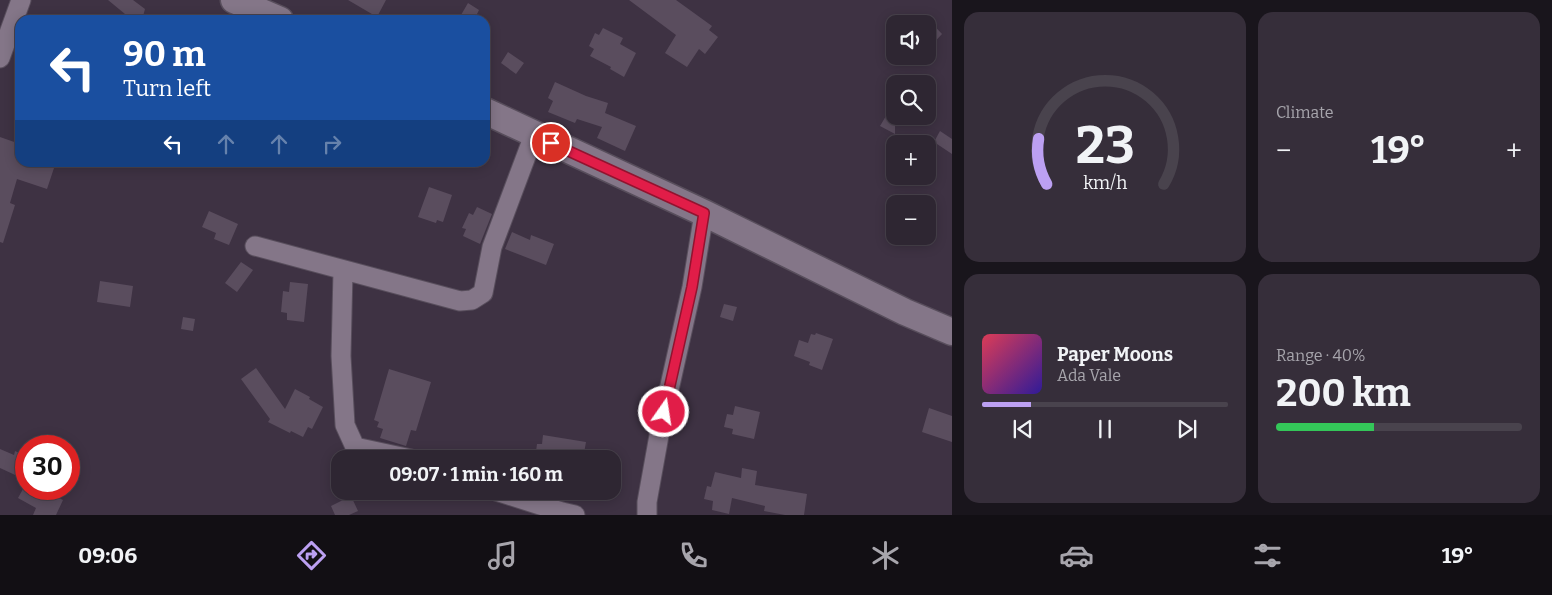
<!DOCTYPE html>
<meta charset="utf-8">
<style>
:root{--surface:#2e2632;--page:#362e3a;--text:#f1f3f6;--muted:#a7a5ac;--line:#49434d;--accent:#bca0f2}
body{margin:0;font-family:Bitter,serif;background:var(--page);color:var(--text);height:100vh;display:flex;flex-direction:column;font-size:19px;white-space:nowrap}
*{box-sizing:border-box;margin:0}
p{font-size:16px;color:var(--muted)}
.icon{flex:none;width:28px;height:28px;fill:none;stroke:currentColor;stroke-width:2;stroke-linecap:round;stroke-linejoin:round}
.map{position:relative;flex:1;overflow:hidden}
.drawer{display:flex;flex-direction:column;gap:12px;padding:12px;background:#19151c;width:600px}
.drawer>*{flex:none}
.banner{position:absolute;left:15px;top:15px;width:475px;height:152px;border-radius:15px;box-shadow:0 2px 12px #0003,0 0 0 1px var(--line);background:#1a4fa0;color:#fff;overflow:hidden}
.buttons{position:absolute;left:886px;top:15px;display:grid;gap:10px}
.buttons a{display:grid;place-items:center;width:50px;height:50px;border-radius:10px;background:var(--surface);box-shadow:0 2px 12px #0003,0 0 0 1px var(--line);font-size:25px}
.speed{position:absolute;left:15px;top:435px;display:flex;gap:10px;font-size:25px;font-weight:700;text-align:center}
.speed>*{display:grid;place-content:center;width:65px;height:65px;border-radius:50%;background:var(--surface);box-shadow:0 2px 12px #0003,0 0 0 1px var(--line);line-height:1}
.speed .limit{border:8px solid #d22;background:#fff;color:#111}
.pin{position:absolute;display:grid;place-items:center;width:42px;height:42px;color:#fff;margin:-21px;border:2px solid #fff;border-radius:50%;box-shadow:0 1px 5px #0007}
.me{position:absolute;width:55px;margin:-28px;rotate:13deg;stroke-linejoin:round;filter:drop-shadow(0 0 4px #0008)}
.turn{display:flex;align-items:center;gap:18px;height:105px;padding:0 25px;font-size:22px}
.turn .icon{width:65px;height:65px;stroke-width:2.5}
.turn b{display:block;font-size:35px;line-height:42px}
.lanes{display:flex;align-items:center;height:48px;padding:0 25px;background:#0003;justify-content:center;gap:25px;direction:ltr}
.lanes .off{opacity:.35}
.big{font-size:38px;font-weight:700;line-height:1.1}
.drawer .widget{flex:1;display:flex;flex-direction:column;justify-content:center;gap:8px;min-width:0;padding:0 18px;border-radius:15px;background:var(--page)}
.drawer .dial{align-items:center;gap:0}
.dial svg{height:130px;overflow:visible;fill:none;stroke:var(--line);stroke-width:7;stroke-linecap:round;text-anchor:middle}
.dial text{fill:var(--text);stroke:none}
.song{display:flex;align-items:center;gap:15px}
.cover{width:60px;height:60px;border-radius:8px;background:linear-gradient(135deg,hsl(350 70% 55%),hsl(250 70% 35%))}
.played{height:5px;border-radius:2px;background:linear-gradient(90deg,var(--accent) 20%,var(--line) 20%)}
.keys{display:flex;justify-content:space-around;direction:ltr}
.heat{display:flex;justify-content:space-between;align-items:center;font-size:28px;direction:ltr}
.charge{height:8px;border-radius:4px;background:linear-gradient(90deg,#34c759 40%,var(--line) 0)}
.drawer .tiles{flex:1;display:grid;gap:12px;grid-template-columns:repeat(2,1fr)}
.trip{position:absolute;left:331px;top:450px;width:290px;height:50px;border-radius:15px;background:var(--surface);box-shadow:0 2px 12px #0003,0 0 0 1px var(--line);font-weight:700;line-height:50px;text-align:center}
.tab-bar{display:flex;height:80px;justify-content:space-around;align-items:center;background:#120f14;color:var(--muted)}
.tab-bar .icon{width:35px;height:35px}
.tab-bar .active{color:var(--accent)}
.tab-bar b{font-size:22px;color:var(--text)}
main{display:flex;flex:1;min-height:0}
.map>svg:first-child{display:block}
</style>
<main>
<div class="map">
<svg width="952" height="515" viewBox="0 0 952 515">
<rect width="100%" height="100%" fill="#3e3243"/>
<path fill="#5a4d5e" d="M108,0H133L145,9L142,20H124L125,14Z
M348,0H386L377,17Z
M629,0H676L712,26L709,30L718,37L705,54L699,49L687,67L665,53L676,35Z
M468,3L479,10L474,20H470L461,15Z
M928,19L942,34L928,49Z
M603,28L623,38L620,44L636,53L624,77L610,69L611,67L590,56L594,49L589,46L595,33L599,35Z
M508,52L524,63L516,74L501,63Z
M555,82L586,96L608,103L605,113L636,126L625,151L597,138L602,127L577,119L575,123L548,112L553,101L548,98Z
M895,101V134L880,126Z
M940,131L952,139V154L934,142Z
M0,137L20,144V162H56L47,189L17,179L10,203L15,205L3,243L0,242Z
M429,187L452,195L443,222L437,220L436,223L418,217Z
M477,207L492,214L480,244L463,236L466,229L462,228L469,213L473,215Z
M209,211L238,224L229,245L214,239L216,233L202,227Z
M512,232L530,240L531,235L554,244L546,265L505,249Z
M241,262L253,270L237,292L225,283Z
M100,281L133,286L130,307L97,302Z
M290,282L308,284L304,322L287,320V313L281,312L283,291L289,292Z
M724,304L737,307L733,321L720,317Z
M183,317L195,319L193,331L181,329Z
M816,333L833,339L822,370L809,365L810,362L794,356L799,340L808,343L811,334L815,335Z
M256,368L285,409L295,389L310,397L309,399L323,407L312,429L308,427L303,437L291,431L290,433L268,422L270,419L241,379Z
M389,369L431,382L416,431L411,430L406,446L380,438L383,429L377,427L379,422L374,420Z
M735,406L760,412L754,439L732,434L733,429L724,427L727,414L733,415Z
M929,408L952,416V442L922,432Z
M543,435L586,442L583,459H535L537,444H542Z
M0,449L14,455L15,451L26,456V480L0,468Z
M742,468L757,471L755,485L807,494L804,515H785L764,511L765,506L732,498L729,514L712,510L713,501L704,499L707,486L711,487L715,472L741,478Z
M23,489H63L59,498L63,500L56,515H33L36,508L18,498Z
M351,496L358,511L349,515H335L331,506Z"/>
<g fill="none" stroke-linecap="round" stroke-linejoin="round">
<g stroke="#584e5c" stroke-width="21">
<path id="street" d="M0,58L21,0
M255,246L460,301L472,300L483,293L492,247L534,135
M343,271L341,356L345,425L355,447L411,459
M496,491L562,512L575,515
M647,515V502L660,430L692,287L704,213"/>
</g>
<g stroke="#584e5c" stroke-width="29">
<path id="secondary" d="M234,0L280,20
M485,111L704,213L905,312L952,332"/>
</g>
<use href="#street" stroke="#847688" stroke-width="19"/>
<use href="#secondary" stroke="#847688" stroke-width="26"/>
</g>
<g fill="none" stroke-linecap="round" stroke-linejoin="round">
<g stroke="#92132f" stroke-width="12">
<path id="route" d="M551,143L704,213L692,287L664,412"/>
</g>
<use href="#route" stroke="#e11d48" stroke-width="9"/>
</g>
</svg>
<div class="buttons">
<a><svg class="icon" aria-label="sound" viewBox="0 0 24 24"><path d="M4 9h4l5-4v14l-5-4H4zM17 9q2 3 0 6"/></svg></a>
<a><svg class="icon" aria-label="search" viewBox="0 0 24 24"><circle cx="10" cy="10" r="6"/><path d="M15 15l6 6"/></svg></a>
<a>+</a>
<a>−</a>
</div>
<div class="speed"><div class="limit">30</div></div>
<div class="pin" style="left:551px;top:143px;background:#d93025"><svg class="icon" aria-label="arrive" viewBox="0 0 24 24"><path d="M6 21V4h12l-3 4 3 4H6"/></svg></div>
<svg class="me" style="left:664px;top:412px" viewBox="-20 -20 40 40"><circle r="17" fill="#e11d48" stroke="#fff" stroke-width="3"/><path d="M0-11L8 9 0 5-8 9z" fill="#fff"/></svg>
<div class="trip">09:07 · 1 min · 160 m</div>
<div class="banner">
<div class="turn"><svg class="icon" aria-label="left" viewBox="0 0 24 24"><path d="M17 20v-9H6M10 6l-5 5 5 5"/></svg><div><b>90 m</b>Turn left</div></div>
<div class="lanes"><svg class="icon" aria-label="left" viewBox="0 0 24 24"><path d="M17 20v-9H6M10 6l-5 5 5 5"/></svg><svg class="icon off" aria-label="ahead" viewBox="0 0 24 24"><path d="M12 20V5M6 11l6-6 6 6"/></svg><svg class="icon off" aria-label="ahead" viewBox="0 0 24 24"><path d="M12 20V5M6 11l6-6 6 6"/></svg><svg class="icon off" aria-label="right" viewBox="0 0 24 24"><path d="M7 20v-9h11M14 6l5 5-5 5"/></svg></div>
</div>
</div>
<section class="drawer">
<div class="tiles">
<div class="widget dial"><svg viewBox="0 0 100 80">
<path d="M14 69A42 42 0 1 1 86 69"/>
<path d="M14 69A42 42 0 0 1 9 41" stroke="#bca0f2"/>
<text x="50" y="56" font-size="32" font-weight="700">23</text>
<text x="50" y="72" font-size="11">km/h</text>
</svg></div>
<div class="widget"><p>Climate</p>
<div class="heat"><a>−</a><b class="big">19°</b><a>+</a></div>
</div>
<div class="widget">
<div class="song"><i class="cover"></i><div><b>Paper Moons</b><p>Ada Vale</p></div></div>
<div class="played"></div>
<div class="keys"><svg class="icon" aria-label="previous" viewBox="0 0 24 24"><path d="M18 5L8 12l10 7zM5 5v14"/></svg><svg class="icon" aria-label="pause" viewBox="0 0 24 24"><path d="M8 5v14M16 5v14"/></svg><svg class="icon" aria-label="next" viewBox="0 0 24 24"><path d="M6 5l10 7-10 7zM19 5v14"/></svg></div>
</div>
<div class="widget"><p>Range · 40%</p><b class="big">200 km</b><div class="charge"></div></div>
</div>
</section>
</main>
<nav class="tab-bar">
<b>09:06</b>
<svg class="icon active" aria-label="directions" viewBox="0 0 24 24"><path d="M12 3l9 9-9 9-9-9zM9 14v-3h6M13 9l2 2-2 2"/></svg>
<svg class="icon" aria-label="music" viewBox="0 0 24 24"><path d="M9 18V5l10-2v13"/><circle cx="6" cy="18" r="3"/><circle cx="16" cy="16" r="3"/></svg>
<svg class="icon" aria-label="phone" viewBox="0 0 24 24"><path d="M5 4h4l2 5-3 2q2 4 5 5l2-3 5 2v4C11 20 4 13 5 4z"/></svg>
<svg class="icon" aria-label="climate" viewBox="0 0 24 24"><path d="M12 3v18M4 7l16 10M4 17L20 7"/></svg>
<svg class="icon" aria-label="car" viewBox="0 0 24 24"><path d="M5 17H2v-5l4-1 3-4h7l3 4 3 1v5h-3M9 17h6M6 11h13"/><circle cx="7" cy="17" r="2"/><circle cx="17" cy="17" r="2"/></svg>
<svg class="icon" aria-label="filters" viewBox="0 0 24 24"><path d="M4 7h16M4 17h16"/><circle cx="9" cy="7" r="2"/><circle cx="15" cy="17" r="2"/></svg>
<b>19°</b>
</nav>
